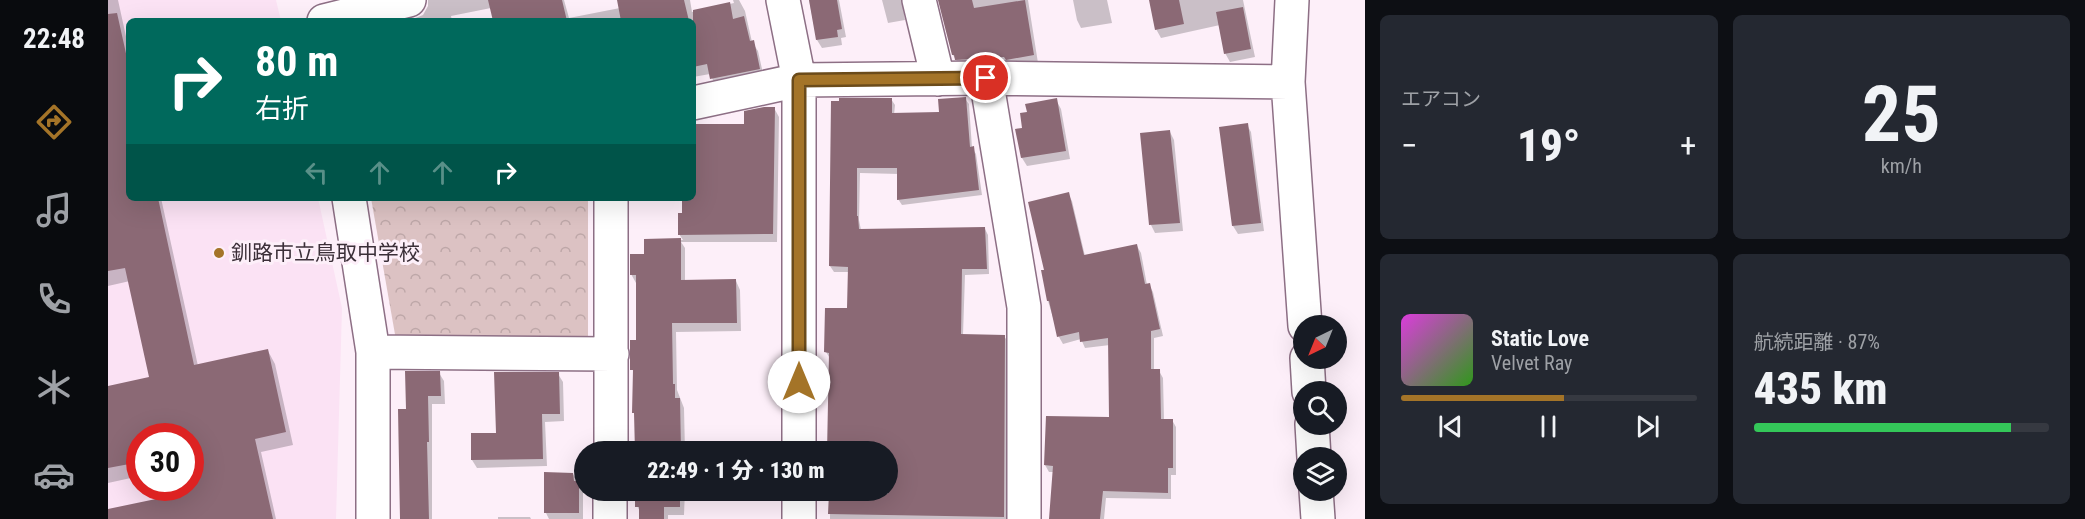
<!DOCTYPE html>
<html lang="ja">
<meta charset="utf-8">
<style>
:root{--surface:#171b24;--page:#242831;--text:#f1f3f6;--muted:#9ea1a6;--line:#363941;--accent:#a47428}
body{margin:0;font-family:"Roboto Condensed","Noto Sans JP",sans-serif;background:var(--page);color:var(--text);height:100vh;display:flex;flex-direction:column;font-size:22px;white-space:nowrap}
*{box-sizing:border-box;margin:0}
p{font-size:20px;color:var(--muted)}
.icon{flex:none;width:33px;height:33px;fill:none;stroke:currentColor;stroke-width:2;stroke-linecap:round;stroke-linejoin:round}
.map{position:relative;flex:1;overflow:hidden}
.sheet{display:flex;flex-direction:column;gap:15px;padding:15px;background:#0d0f14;width:720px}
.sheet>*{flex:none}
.banner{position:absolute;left:18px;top:18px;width:570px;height:183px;border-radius:9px;box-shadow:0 6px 24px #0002;background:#00695c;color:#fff;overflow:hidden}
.needle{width:39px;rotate:223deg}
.fabs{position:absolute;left:1185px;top:315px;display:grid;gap:12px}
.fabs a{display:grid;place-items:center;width:54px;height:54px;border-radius:50%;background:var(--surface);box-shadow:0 6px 24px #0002;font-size:30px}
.speed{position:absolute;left:18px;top:423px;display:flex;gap:12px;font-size:30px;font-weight:700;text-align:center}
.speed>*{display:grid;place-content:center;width:78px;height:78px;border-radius:50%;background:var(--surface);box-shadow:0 6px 24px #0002;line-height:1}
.speed .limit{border:9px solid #d22;background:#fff;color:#111}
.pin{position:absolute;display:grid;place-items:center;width:51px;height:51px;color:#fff;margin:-26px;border:3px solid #fff;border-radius:50%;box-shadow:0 2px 6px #0007}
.me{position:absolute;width:66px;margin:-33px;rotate:0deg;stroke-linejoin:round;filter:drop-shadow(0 0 4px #0008)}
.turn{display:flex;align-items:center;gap:21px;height:126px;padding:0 30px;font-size:27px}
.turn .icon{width:78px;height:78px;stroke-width:2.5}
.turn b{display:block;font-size:42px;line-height:51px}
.lanes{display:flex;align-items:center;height:57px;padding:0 30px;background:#0003;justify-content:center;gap:30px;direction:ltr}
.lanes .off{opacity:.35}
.big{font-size:45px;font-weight:800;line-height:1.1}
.sheet .card{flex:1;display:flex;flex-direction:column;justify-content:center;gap:9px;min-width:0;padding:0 21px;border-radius:9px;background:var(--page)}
.sheet .dial{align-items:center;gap:0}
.dial b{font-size:78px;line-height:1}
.song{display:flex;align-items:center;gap:18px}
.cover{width:72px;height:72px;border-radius:9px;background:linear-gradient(135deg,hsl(300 70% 55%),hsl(110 70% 35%))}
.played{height:6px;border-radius:3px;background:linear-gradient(90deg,var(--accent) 55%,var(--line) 55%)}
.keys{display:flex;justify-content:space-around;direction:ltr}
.heat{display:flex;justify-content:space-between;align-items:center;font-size:33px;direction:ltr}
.charge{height:9px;border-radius:4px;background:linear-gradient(90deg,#34c759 87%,var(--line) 0)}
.sheet .tiles{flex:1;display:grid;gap:15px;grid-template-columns:repeat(2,1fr)}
.trip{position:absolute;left:466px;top:441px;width:324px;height:60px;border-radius:30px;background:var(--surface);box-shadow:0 6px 24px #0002;font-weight:800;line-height:60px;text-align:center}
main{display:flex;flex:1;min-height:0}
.tab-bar{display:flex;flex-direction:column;width:108px;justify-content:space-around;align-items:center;background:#090b0e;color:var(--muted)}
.tab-bar .icon{width:42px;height:42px}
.tab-bar .on{color:var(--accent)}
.tab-bar b{font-size:27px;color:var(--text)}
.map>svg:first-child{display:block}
</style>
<main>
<nav class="tab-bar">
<b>22:48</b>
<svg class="icon on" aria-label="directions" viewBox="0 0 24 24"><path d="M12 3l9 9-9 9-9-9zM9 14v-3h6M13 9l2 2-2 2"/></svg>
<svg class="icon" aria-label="music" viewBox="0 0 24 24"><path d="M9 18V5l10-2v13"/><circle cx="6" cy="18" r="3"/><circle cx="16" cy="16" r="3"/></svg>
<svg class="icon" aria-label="phone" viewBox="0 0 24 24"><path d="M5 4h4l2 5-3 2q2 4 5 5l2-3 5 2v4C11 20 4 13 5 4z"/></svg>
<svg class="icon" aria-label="climate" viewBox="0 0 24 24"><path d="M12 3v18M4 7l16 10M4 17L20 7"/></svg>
<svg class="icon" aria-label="car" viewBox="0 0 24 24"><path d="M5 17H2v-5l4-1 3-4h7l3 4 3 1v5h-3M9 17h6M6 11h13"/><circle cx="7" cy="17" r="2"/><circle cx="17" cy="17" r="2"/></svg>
</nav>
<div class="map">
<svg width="1257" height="519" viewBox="0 0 1257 519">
<defs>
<pattern id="forest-crowns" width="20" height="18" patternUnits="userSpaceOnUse" patternTransform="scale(1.5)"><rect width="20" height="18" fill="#dcc2c3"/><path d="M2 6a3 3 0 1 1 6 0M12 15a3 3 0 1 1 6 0" fill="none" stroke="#bea7a8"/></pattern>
</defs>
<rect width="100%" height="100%" fill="#fdeff9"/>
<path fill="#fbe2f4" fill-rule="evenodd" d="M0,0H168L173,21H21V198H210L234,308L228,519H0ZM32,436H82V488H32Z"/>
<path fill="url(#forest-crowns)" d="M263,198H480V343L288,340Z"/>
<path fill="#0003" d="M0,0H10L21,50V198H53L90,366L160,351L167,364L185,445L153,452L168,519H4L69,496L67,488H82V436H32V476L0,483V388L43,378L22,281L0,286Z
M320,0H456L461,18L512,8L510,0H582L584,12L626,3L625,0H631L637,11L644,42L650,51L656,78L609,88L602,74L585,77V21H386L383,8L343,16L344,21H300L315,15L320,6Z
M701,0H731L738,37L733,38L734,45L714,48L709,40Z
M774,0H794L797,20L780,23Z
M832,0H920L930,63H850L845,55Z
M965,0H999L1004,23L973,28L969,20Z
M1042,0H1135L1147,57L1122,62L1117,53L1112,25L1053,38L1048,29Z
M783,99L787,105L786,115L833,114L857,99L861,104L864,148L868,154L874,195L794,205L790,199L791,174L752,173L751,220L753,230L877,229L880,235L881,274L857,275L855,335L896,336L900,342L898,519H722V490H780V452L718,352L741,310V272H726L722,266L725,102Z
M948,100L953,109L962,159L919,166L914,158L916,129L921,113Z
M666,108L671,117L669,242H573L577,248V282L628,281L632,290L633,331L568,332L569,390L576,408L577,452H528L527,374L524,369L530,341L528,283L523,274L537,255V240H575L571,234L575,215V198H585V126H638Z
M1139,125L1143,132L1156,231L1130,234L1125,226L1113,128Z
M1062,132L1066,140L1075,231L1047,233L1043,225L1034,135Z
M960,194L964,201L977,256L1029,246L1033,253L1039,285H1041L1045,292L1055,336L1046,338V371H1051L1055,378L1056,420H1064L1068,427V475H1063V499L998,498L996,519H943L946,472H941L937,465L1003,419L1002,345L977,348L973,339L955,344L951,337L940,301L938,271Z
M331,373L336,381L337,404H324V519H292V410H300Z
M450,374L455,382L456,421L437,422L439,466L369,468L364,460Z
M465,474L475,491V519H441L438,513Z
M528,490H577L576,515H560V519H533V513L529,506Z
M390,517H422L423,519H390Z"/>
<path fill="#8b6975" d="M380,0H454L459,21H385Z
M509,0H576L581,21H513Z
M701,0H729L734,29L729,30L730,37L708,40Z
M830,0H864L866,8L917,0L926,55L898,60L896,57L847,60L846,55H844Z
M1041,0H1071L1076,24L1047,30Z
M622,2L625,19L636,16L642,41L646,40L652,69L602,79L599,64L585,67V10Z
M1135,7L1143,49L1116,54L1108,12Z
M9,13L21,67V198H50L86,365L160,349L178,432L147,439L165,519H0V509L67,495L66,488H82V436H32V462L0,468V386L41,377L17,268L0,271V14Z
M858,97L862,147L866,146L871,190L789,200V168H749V216H750L751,229L877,227L879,269H854L853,334L897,335L896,517L720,514L721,493L780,494V452H719L721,353L716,352L717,308H739L740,267L721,266L723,101H731V98H784V113L831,112L830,99Z
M949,98L958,151L913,158L907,129L914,128L912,113L919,112L917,104Z
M656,107H667L665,234L570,235V213H574V198H585V124H636V111Z
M1140,123L1153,223L1124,226L1111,127Z
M1062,130L1072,223L1041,225L1032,133Z
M961,192L976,255L1029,244L1037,284L1042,283L1052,329L1043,331V369H1052L1053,419H1065V468H1060V493L995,491L992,519H941L945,466L936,465L938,416L1001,417L1000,338L972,342L971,332L949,337L941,301H939L933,270H936L920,202Z
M573,238V280L628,279L629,323H564L565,384H567V398H572L573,452H527L526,413H524L525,370H522V340H528V275H522V254H536V239Z
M297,371H332L333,396H320L321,442H319L321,519H292L290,409H298Z
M386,372H451L452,414H434L435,459L363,460V433H388Z
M436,472L465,473L466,481H471V513H436Z
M527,490H572V507H556V519H531V507H527Z"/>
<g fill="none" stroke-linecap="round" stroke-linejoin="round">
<g stroke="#8d6f85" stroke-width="36">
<path id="minor" d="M675,0L691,80V452
M811,0L830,79
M1184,0L1180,82L1197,326
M216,21L301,0
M878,78L916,307V519
M585,103L691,80L878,78L1180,82
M241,198L265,352V519
M503,198V452
M265,352L504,354
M1199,358L1201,392
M1204,424L1206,458
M691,490V519
M1208,490L1210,519
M502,519V490"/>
</g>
<use href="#minor" stroke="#fff" stroke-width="33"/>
</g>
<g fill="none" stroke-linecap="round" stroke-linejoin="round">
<g stroke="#6b4b1a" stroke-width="15">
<path id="route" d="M691,382V80L878,78"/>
</g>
<use href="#route" stroke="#a47428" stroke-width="10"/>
</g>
<circle fill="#a47428" stroke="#fdeff9" stroke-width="2" cx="111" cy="253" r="6"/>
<g text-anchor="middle" stroke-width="6" stroke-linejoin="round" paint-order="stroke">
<g font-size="21" fill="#3b2f38" stroke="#fdeff9" text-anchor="start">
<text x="123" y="260">釧路市立鳥取中学校</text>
</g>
</g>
</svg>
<div class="fabs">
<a><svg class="needle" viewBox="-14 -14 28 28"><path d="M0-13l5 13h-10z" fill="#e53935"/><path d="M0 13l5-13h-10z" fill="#9ea1a6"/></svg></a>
<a><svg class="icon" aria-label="search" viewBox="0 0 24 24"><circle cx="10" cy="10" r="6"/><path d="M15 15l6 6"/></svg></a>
<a><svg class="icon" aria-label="layers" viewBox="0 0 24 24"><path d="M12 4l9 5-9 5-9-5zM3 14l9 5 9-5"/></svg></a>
</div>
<div class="speed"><div class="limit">30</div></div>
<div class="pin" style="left:878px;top:78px;background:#d93025"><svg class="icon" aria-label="arrive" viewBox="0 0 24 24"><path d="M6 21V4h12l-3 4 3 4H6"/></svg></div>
<svg class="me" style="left:691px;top:382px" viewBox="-20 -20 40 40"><circle r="19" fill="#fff"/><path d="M0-13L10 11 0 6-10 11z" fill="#a47428"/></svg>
<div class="trip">22:49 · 1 分 · 130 m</div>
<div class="banner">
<div class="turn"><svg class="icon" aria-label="right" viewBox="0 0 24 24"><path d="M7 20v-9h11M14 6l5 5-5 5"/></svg><div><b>80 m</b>右折</div></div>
<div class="lanes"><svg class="icon off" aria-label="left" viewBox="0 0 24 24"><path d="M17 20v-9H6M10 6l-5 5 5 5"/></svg><svg class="icon off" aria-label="ahead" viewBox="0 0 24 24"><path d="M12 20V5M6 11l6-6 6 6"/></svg><svg class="icon off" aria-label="ahead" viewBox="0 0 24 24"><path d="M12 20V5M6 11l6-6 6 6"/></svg><svg class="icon" aria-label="right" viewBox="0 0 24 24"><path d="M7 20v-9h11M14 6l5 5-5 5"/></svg></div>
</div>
</div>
<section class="sheet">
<div class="tiles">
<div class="card"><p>エアコン</p>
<div class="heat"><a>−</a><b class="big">19°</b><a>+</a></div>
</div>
<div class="card dial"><b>25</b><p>km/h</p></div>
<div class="card">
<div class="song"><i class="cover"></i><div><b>Static Love</b><p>Velvet Ray</p></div></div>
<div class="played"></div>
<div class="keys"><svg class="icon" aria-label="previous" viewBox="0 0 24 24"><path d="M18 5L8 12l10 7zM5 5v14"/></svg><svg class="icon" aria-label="pause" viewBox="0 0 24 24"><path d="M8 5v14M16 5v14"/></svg><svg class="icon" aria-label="next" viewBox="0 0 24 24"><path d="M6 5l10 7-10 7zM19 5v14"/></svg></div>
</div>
<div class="card"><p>航続距離 · 87%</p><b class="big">435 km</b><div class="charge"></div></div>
</div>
</section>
</main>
